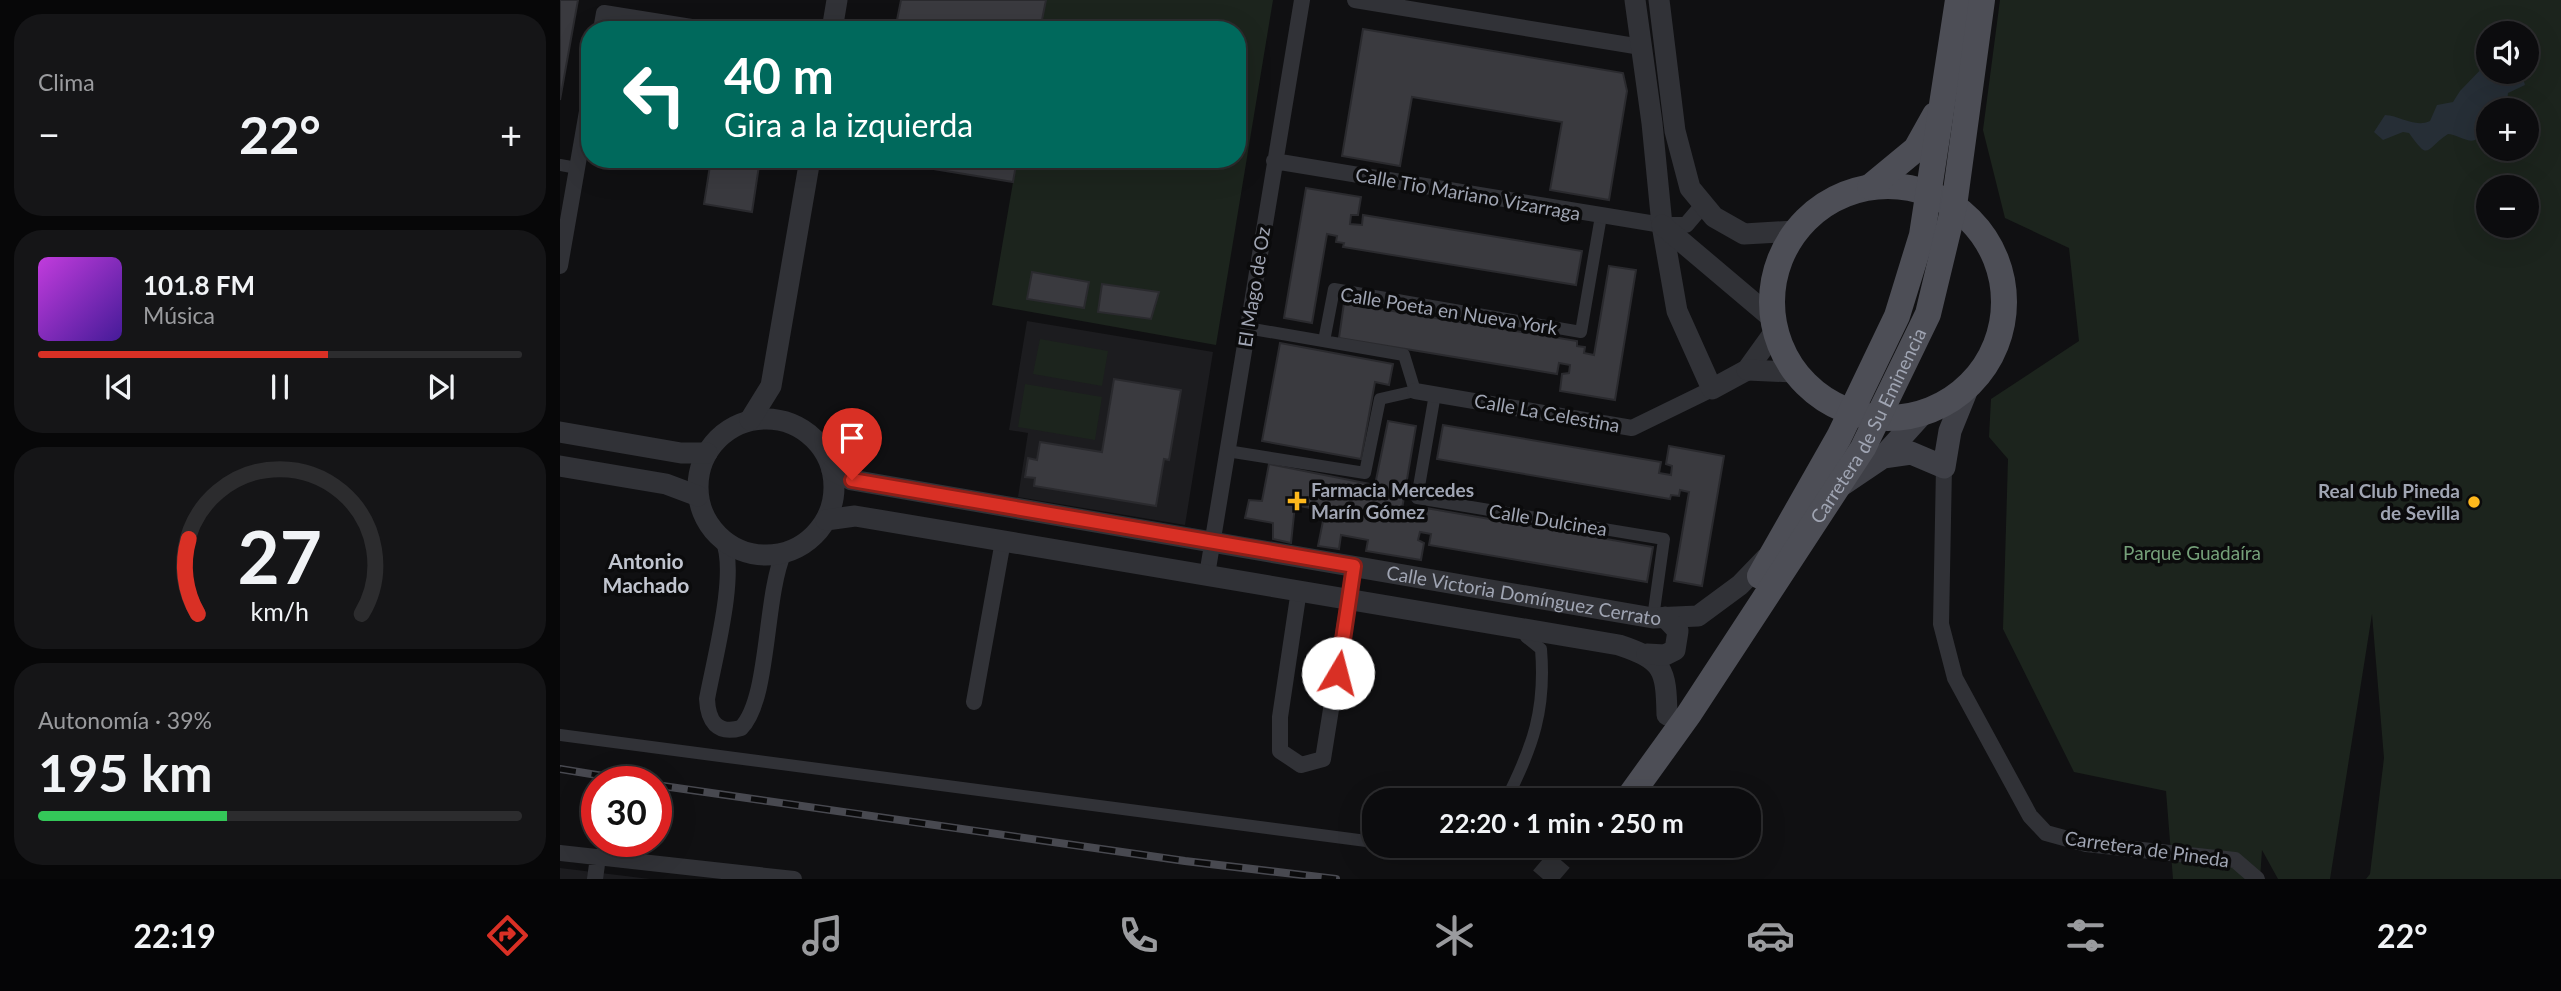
<!DOCTYPE html>
<html lang="es">
<meta charset="utf-8">
<style>
:root{--surface:#0c0c0e;--page:#151517;--text:#f1f3f6;--muted:#9a9b9e;--line:#2c2c2e;--accent:#d93025}
body{margin:0;font-family:Lato,sans-serif;background:var(--page);color:var(--text);height:100vh;display:flex;flex-direction:column;font-size:26px;white-space:nowrap}
*{box-sizing:border-box;margin:0}
p{font-size:23px;color:var(--muted)}
.icon{flex:none;width:38px;height:38px;fill:none;stroke:currentColor;stroke-width:2;stroke-linecap:round;stroke-linejoin:round}
.map{position:relative;flex:1;overflow:hidden}
.details{display:flex;flex-direction:column;gap:14px;padding:14px;background:#070708;width:560px}
.details>*{flex:none}
.banner{position:absolute;left:21px;top:21px;width:665px;height:147px;border-radius:28px;box-shadow:0 7px 28px #0002,0 0 0 2px var(--line);background:#00695c;color:#fff;overflow:hidden}
.fabs{position:absolute;left:1916px;top:21px;display:grid;gap:14px}
.fabs a{display:grid;place-items:center;width:63px;height:63px;border-radius:50%;background:var(--surface);box-shadow:0 7px 28px #0002,0 0 0 2px var(--line);font-size:35px}
.speed{position:absolute;left:21px;top:766px;display:flex;gap:14px;font-size:35px;font-weight:700;text-align:center}
.speed>*{display:grid;place-content:center;width:91px;height:91px;border-radius:50%;background:var(--surface);box-shadow:0 7px 28px #0002,0 0 0 2px var(--line);line-height:1}
.speed .limit{border:10px solid #d22;background:#fff;color:#111}
.pin{position:absolute;display:grid;place-items:center;width:60px;height:60px;color:#fff;margin:-72px -30px;border-radius:50% 50% 50% 0;rotate:-45deg;box-shadow:0 0 7px #0007}
.pin .icon{rotate:45deg}
.me{position:absolute;width:77px;margin:-38px;rotate:8deg;stroke-linejoin:round;filter:drop-shadow(0 0 5px #0008)}
.turn{display:flex;align-items:center;gap:24px;height:147px;padding:0 28px;font-size:32px}
.turn .icon{width:91px;height:91px;stroke-width:2.5}
.turn b{display:block;font-size:49px;line-height:60px}
.big{font-size:52px;font-weight:700;line-height:1.1}
.details .widget{flex:1;display:flex;flex-direction:column;justify-content:center;gap:10px;min-width:0;padding:0 24px;border-radius:28px;background:var(--page)}
.details .dial{align-items:center;gap:0}
.dial svg{height:182px;overflow:visible;fill:none;stroke:var(--line);stroke-width:7;stroke-linecap:round;text-anchor:middle}
.dial text{fill:var(--text);stroke:none}
.song{display:flex;align-items:center;gap:21px}
.cover{width:84px;height:84px;border-radius:10px;background:linear-gradient(135deg,hsl(290 70% 55%),hsl(260 70% 35%))}
.played{height:7px;border-radius:4px;background:linear-gradient(90deg,var(--accent) 60%,var(--line) 60%)}
.keys{display:flex;justify-content:space-around;direction:ltr}
.heat{display:flex;justify-content:space-between;align-items:center;font-size:38px;direction:ltr}
.charge{height:10px;border-radius:5px;background:linear-gradient(90deg,#34c759 39%,var(--line) 0)}
.trip{position:absolute;left:802px;top:788px;width:399px;height:70px;border-radius:28px;background:var(--surface);box-shadow:0 7px 28px #0002,0 0 0 2px var(--line);font-weight:700;line-height:70px;text-align:center}
.tab-bar{display:flex;height:112px;justify-content:space-around;align-items:center;background:#050506;color:var(--muted)}
.tab-bar .icon{width:49px;height:49px}
.tab-bar .current{color:var(--accent)}
.tab-bar b{font-size:32px;color:var(--text)}
main{display:flex;flex:1;min-height:0}
.map>svg:first-child{display:block}
</style>
<main>
<section class="details">
<div class="widget"><p>Clima</p>
<div class="heat"><a>−</a><b class="big">22°</b><a>+</a></div>
</div>
<div class="widget">
<div class="song"><i class="cover"></i><div><b>101.8 FM</b><p>Música</p></div></div>
<div class="played"></div>
<div class="keys"><svg class="icon" aria-label="previous" viewBox="0 0 24 24"><path d="M18 5L8 12l10 7zM5 5v14"/></svg><svg class="icon" aria-label="pause" viewBox="0 0 24 24"><path d="M8 5v14M16 5v14"/></svg><svg class="icon" aria-label="next" viewBox="0 0 24 24"><path d="M6 5l10 7-10 7zM19 5v14"/></svg></div>
</div>
<div class="widget dial"><svg viewBox="0 0 100 80">
<path d="M14 69A42 42 0 1 1 86 69"/>
<path d="M14 69A42 42 0 0 1 10 36" stroke="#d93025"/>
<text x="50" y="56" font-size="32" font-weight="700">27</text>
<text x="50" y="72" font-size="11">km/h</text>
</svg></div>
<div class="widget"><p>Autonomía · 39%</p><b class="big">195 km</b><div class="charge"></div></div>
</section>
<div class="map">
<svg width="2001" height="879" viewBox="0 0 2001 879">
<rect width="100%" height="100%" fill="#101012"/>
<path fill="#1c1c1f" d="M467,321L653,352L625,525L458,497L468,433L449,430Z
M0,868L90,879H0Z"/>
<path fill="#1c241d" fill-rule="evenodd" d="M486,0H713L656,345L432,305L457,159H677V30H480Z
M1440,0H2001V879H1806L1810,874L1824,758L1812,614L1770,879H1718L1702,850L1700,879H1613L1606,791L1514,772L1443,629L1448,459L1429,437L1431,399L1519,341L1509,248L1445,218L1423,130ZM1928,33H1967V72H1928ZM1928,110H1967V149H1928ZM1928,187H1967V226H1928Z
M480,339L548,351L542,386L473,374Z
M465,384L542,397L535,440L458,427Z"/>
<path fill="#262e36" d="M1928,62V72H1961L1965,85L1948,93L1946,109L1928,110V113L1920,116C1919,122 1921,128 1919,134C1916,149 1897,134 1888,134C1864,150 1870,162 1849,133L1843,132L1823,140L1814,132L1825,115C1841,116 1855,128 1870,121L1877,105L1893,102L1900,91Z"/>
<path fill="#3a3a3f" stroke="#2a2a2e" stroke-width="2" d="M0,0H18L0,100Z
M341,0H486L480,30H335Z
M803,29L1063,73L1067,91L1049,200L990,190L1002,122L852,97L840,166L782,156Z
M151,159H200L192,212L144,204Z
M313,159H457L453,182Z
M746,188L801,197L798,215H791L790,224L802,225L803,215L1022,251L1016,285L783,247L784,243L776,242L777,236L767,234L752,323L724,318Z
M1049,266L1076,270L1055,400L1000,391L1002,374L1009,373L1010,365L999,363L997,374L779,338L784,303L1017,341V346L1025,347L1024,353L1034,355Z
M472,272L529,282L524,308L467,299Z
M542,284L599,292L591,319L538,312Z
M720,343L833,364L829,385L815,382L801,459L702,441Z
M554,379L621,390L609,460L604,459L596,506L474,486L475,478L465,477L468,458L477,460L480,442L542,452Z
M828,421L856,426L841,515L851,516L852,510L860,512V507L1093,547L1087,582L869,545L871,534L860,532L858,540L864,543L861,560L806,551L808,540L781,535L779,549L758,546L765,511L735,505L731,543L713,539V523L685,518L689,500L702,501L709,464L815,485Z
M883,425L1101,462L1099,473L1111,475L1112,466L1106,464L1109,446L1164,456L1142,586L1114,581L1129,492L1120,490L1119,496L1111,495L1110,499L877,459Z"/>
<g fill="none" stroke-linecap="round" stroke-linejoin="round">
<path stroke="#2d2e32" stroke-width="26" stroke-dasharray="26 13" stroke-linecap="butt" d="M983,879L1012,845"/>
<path stroke="#313237" stroke-width="12" d="M0,165L17,168
M764,341L774,289L1021,332L1041,216
M875,394L857,498L1104,539L1093,618
M667,451L805,473L820,399L855,391L844,355L687,328
M0,735L814,842
M946,800C973,747 986,709 981,649L966,637
M835,845H860"/>
<path stroke="#313237" stroke-width="16" d="M795,0L1081,47
M41,30L44,13L150,30
M714,161L1102,225H1126L1143,205
M0,266L30,94
M855,391L1072,428L1152,389
M1384,467L1381,624L1395,678L1470,816L1486,833L1526,844L1675,860L1697,879
M163,540C178,573 154,660 147,699C148,721 157,735 181,728C210,699 204,597 224,552
M647,575L742,0
M739,590L720,717V751L741,765L763,759L794,566
M414,702L443,541
M0,853L234,879
M35,879L38,857"/>
<g stroke="#313237" stroke-width="21">
<path d="M1075,0L1092,123L1102,225L1117,311L1152,389L1187,370L1215,331"/>
<path d="M1099,0L1115,131L1130,188L1154,217L1184,234L1235,231"/>
<path d="M272,30L277,0"/>
<path d="M1102,225L1212,318"/>
<path d="M1187,370L1233,372"/>
<circle cx="206" cy="487" r="68"/>
<path d="M190,420L211,386L250,159"/>
<path d="M0,432L121,453H147"/>
<path d="M0,466L106,484L138,496"/>
<path id="s1" d="M272,470L292,480L1093,618L1138,616L1180,585L1206,558"/>
<path d="M266,520L295,516L1059,645C1104,660 1106,669 1107,715"/>
<path d="M1087,654L1105,655L1115,650L1118,631L1105,617"/>
</g>
<path stroke="#3f4047" stroke-width="23" d="M1323,457L1351,453L1384,467
M1384,467L1390,431L1407,389
M1280,486L1323,457L1361,415"/>
<g stroke="#4d4e56" stroke-width="26">
<circle cx="1328" cy="302" r="116"/>
<path d="M1310,187L1356,149L1375,115"/>
<path d="M1200,576L1279,437L1337,316L1362,235L1398,0"/>
<path id="s2" d="M1067,800L1129,714L1303,448L1368,314L1394,206L1422,0"/>
</g>
<g stroke="#484950" stroke-width="8">
<path id="rail" d="M0,769L80,782
M96,785L625,861L776,879"/>
</g>
<use href="#rail" stroke="#0b0b0c" stroke-width="5" stroke-dasharray="16" stroke-linecap="butt"/>
</g>
<g fill="none" stroke-linecap="round" stroke-linejoin="round">
<g stroke="#8d1f18" stroke-width="18">
<path id="route" d="M292,480L794,566L778,673"/>
</g>
<use href="#route" stroke="#d93025" stroke-width="12"/>
</g>
<g fill="#feb81c" stroke="#0b0b0c" stroke-width="2.5">
<path d="M733.5 490.5h7v7h7v7h-7v7h-7v-7h-7v-7h7z"/>
<circle cx="1914" cy="502" r="7"/>
</g>
<g text-anchor="middle" stroke-width="7" stroke-linejoin="round" paint-order="stroke">
<g font-size="19" fill="#a0a5b3" stroke="#0b0b0c">
<text transform="translate(908 194) rotate(10)" y="7">Calle Tio Mariano Vizarraga</text>
<text transform="translate(694 287) rotate(-81)" y="7">El Mago de Oz</text>
<text transform="translate(889 311) rotate(9)" y="7">Calle Poeta en Nueva York</text>
<text transform="translate(987 413) rotate(10)" y="7">Calle La Celestina</text>
<text dy="7" stroke="none"><textPath href="#s2" startOffset="446">Carretera de Su Eminencia</textPath></text>
<text transform="translate(988 520) rotate(9)" y="7">Calle Dulcinea</text>
<text dy="7" stroke="none"><textPath href="#s1" startOffset="704">Calle Victoria Domínguez Cerrato</textPath></text>
<text transform="translate(1587 849) rotate(8)" y="7">Carretera de Pineda</text>
</g>
<g font-size="19" font-weight="bold" fill="#a0a5b3" stroke="#0b0b0c" text-anchor="start">
<text x="751" y="497">Farmacia Mercedes<tspan x="751" dy="22">Marín Gómez</tspan></text>
<text x="1900" y="498" text-anchor="end">Real Club Pineda<tspan x="1900" dy="22">de Sevilla</tspan></text>
</g>
<g font-size="19" fill="#75a079" stroke="#0b0b0c">
<text x="1632" y="560">Parque Guadaíra</text>
</g>
<g font-size="21" font-weight="bold" fill="#c1c5cf" stroke="#0b0b0c">
<text x="86" y="569">Antonio<tspan x="86" dy="24">Machado</tspan></text>
</g>
</g>
</svg>
<div class="fabs">
<a><svg class="icon" aria-label="sound" viewBox="0 0 24 24"><path d="M4 9h4l5-4v14l-5-4H4zM17 9q2 3 0 6"/></svg></a>
<a>+</a>
<a>−</a>
</div>
<div class="speed"><div class="limit">30</div></div>
<div class="pin" style="left:292px;top:480px;background:#d93025"><svg class="icon" aria-label="arrive" viewBox="0 0 24 24"><path d="M6 21V4h12l-3 4 3 4H6"/></svg></div>
<svg class="me" style="left:778px;top:673px" viewBox="-20 -20 40 40"><circle r="19" fill="#fff"/><path d="M0-13L10 11 0 6-10 11z" fill="#d93025"/></svg>
<div class="trip">22:20 · 1 min · 250 m</div>
<div class="banner">
<div class="turn"><svg class="icon" aria-label="left" viewBox="0 0 24 24"><path d="M17 20v-9H6M10 6l-5 5 5 5"/></svg><div><b>40 m</b>Gira a la izquierda</div></div>
</div>
</div>
</main>
<nav class="tab-bar">
<b>22:19</b>
<svg class="icon current" aria-label="directions" viewBox="0 0 24 24"><path d="M12 3l9 9-9 9-9-9zM9 14v-3h6M13 9l2 2-2 2"/></svg>
<svg class="icon" aria-label="music" viewBox="0 0 24 24"><path d="M9 18V5l10-2v13"/><circle cx="6" cy="18" r="3"/><circle cx="16" cy="16" r="3"/></svg>
<svg class="icon" aria-label="phone" viewBox="0 0 24 24"><path d="M5 4h4l2 5-3 2q2 4 5 5l2-3 5 2v4C11 20 4 13 5 4z"/></svg>
<svg class="icon" aria-label="climate" viewBox="0 0 24 24"><path d="M12 3v18M4 7l16 10M4 17L20 7"/></svg>
<svg class="icon" aria-label="car" viewBox="0 0 24 24"><path d="M5 17H2v-5l4-1 3-4h7l3 4 3 1v5h-3M9 17h6M6 11h13"/><circle cx="7" cy="17" r="2"/><circle cx="17" cy="17" r="2"/></svg>
<svg class="icon" aria-label="filters" viewBox="0 0 24 24"><path d="M4 7h16M4 17h16"/><circle cx="9" cy="7" r="2"/><circle cx="15" cy="17" r="2"/></svg>
<b>22°</b>
</nav>
